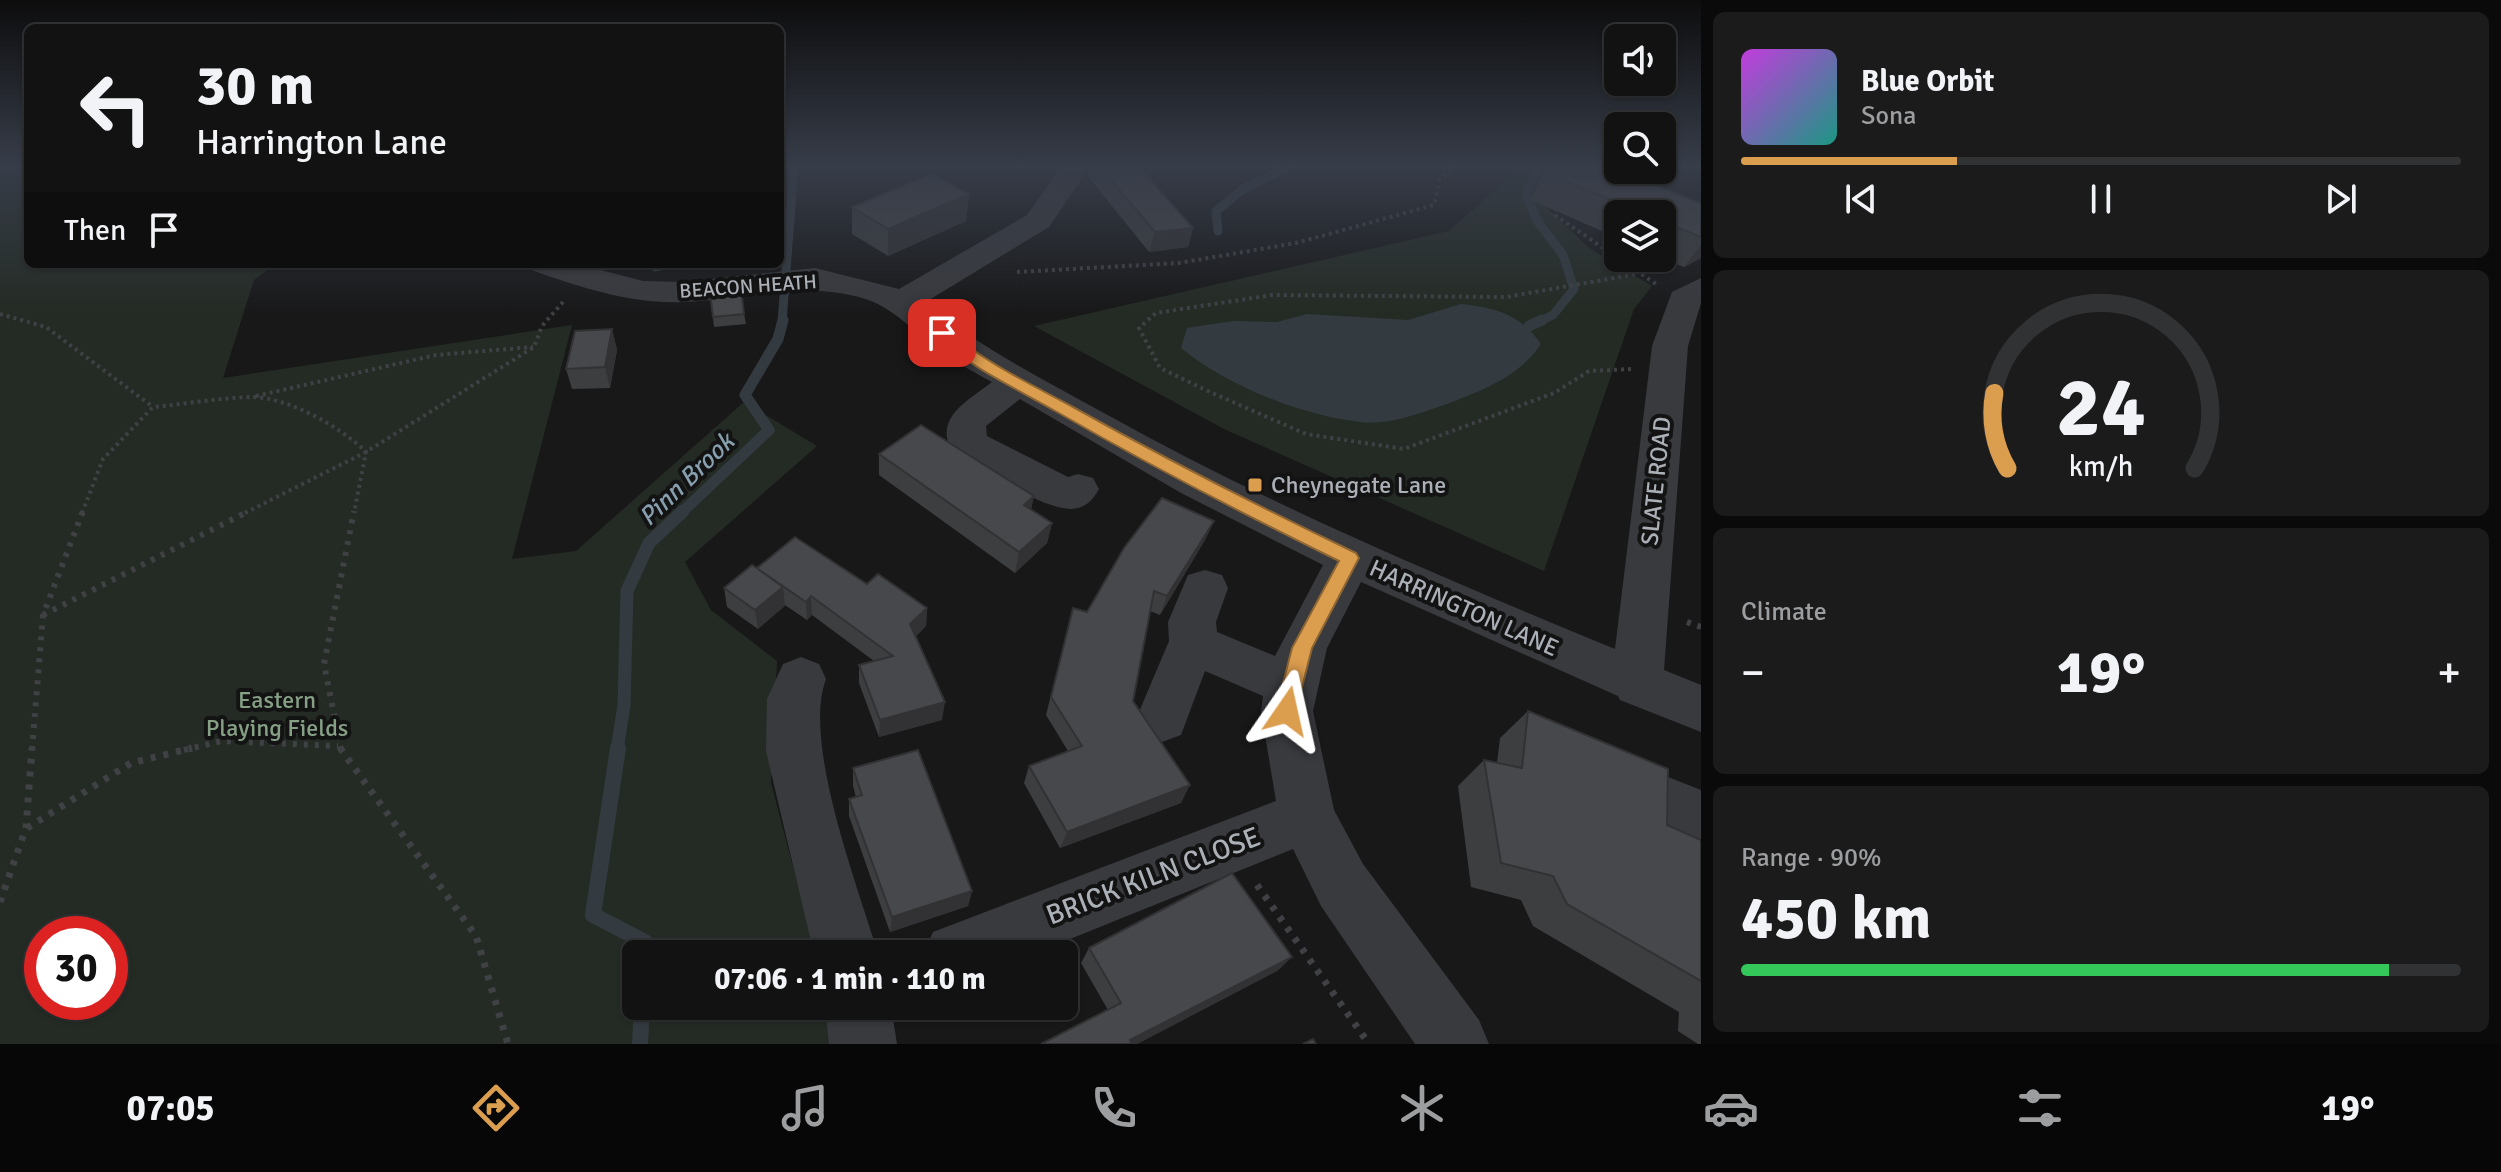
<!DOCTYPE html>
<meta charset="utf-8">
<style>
:root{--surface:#121213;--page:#1b1b1c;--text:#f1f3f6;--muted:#9c9ea0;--line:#313233;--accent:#db9d4e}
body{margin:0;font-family:Signika,sans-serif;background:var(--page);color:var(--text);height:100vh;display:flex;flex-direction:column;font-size:30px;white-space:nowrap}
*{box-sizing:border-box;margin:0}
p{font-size:26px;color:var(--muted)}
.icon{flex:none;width:44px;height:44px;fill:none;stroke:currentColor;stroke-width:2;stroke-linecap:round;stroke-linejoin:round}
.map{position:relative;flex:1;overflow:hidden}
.sheet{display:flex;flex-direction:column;gap:12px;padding:12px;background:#0a0a0a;width:800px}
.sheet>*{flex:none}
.banner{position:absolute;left:24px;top:24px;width:760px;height:244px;border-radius:12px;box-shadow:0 2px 6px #0004,0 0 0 2px var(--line);background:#121213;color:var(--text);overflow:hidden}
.fabs{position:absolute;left:1604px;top:24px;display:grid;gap:16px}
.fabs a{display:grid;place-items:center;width:72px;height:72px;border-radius:12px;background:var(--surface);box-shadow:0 2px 6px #0004,0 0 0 2px var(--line);font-size:40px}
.speed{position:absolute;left:24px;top:916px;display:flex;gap:16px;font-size:40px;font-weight:700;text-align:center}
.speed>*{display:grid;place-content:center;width:104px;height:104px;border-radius:50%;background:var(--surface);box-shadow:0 2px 6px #0004,0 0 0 2px var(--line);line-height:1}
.speed .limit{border:12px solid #d22;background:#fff;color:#111}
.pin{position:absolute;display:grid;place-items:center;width:68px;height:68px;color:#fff;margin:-34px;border-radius:16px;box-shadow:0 4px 12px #0006}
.me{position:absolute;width:88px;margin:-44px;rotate:11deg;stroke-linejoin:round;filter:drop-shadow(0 0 6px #0008)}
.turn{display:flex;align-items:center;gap:28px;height:168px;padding:0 40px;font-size:36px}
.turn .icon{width:104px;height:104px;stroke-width:2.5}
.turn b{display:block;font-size:56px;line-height:68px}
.then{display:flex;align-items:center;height:76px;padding:0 40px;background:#0003;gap:16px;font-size:30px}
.big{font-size:60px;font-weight:700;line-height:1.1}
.sheet .tile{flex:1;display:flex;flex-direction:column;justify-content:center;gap:12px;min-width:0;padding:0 28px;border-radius:12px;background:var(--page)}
.sheet .dial{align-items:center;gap:0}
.dial svg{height:208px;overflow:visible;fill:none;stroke:var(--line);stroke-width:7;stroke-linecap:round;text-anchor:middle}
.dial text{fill:var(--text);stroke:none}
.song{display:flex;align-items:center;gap:24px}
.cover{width:96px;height:96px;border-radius:12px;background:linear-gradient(135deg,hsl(290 70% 55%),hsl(170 70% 35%))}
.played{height:8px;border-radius:4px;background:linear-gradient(90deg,var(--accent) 30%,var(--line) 30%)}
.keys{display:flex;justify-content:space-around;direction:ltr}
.heat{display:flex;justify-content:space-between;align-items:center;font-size:44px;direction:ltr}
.charge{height:12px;border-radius:6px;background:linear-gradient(90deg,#34c759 90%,var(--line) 0)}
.trip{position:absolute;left:622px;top:940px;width:456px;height:80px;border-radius:12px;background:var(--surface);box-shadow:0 2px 6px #0004,0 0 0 2px var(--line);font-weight:700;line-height:80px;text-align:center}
.tabs{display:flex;height:128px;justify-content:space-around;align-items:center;background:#070708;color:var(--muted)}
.tabs .icon{width:56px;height:56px}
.tabs .on{color:var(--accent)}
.tabs b{font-size:36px;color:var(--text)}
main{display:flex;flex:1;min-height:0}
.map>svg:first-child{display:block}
</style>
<main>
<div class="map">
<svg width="1701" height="1044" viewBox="0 0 1701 1044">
<rect width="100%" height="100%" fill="#181819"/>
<path fill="#242b24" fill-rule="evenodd" d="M0,167H28V264H276L254,280L223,378L572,325L512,559L576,551L744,402L817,446L685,562L711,610L777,661L771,783L816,954H636V1006H825L830,1044H0ZM42,934H110V1002H42Z
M1520,167H1575L1544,205L1589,248L1652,286L1634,309L1544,571L1224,429L1034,326L1449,231Z"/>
<path fill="#333b41" d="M1461,304C1496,308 1520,314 1541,344C1522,372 1493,386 1462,398C1434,409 1390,426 1361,422C1302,416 1226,385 1181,348L1187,328L1233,321L1277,322L1307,314L1408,320Z"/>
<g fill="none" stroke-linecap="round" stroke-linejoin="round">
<path stroke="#333b41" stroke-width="9" d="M1218,231L1216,211L1242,190L1288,167
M653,264L655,267L671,264
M782,322L794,167
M1538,322L1553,315L1574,289L1563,255L1538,222L1526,195L1538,167"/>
<path stroke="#333b41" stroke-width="11" d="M1529,326L1542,320
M681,513L769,430L745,395L778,339L783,320"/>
<path stroke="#333b41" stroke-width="13" d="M617,750L624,705L627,591L649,543L683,511"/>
<path stroke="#333b41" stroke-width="16" d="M618,748L593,915L645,942V954
M640,1044L642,1006"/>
<path stroke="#3f4145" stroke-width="4" stroke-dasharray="3 4" stroke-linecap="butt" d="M1556,208L1555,215L1656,284
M1017,272L1179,263L1296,243L1434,205L1440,180L1455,167
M0,314L46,327L153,407
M1631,369L1589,371L1554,393L1404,449L1306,434L1210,392L1160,368L1139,328L1156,313L1272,295L1506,297L1637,274
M256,396L436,355L533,347
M82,513L103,459L153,407C185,404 219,398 251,397C288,397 341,427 366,452L354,513
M245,513L366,452L534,347L542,326L563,302"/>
<path stroke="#3f4145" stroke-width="6" stroke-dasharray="4 7" stroke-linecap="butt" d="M43,615L249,511
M1687,622L1701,627
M32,750L43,615L83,511
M184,750L222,741L338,746
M341,750L324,664L354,511"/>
<path stroke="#3f4145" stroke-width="7" stroke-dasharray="5 8" stroke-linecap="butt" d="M340,748L476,936L508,1044
M27,828L131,763L192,748
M1257,885L1369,1044
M0,902L26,828L32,748"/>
<path fill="#393a3e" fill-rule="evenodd" d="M1061,167H1089L1049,227L924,303C980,347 1042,379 1104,413C1269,505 1441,577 1615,649L1652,346L1672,292L1701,278V303L1688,346L1664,670L1701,685V732L1620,700L1618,696L1361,582L1327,648L1313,711L1334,810L1363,864L1479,1020L1489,1044H1415L1321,906L1293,849L1033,954H923L933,932L1276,801L1261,711L1263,696L1205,671L1181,735L1162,742L1143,735L1136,719L1169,641L1168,622L1188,575L1205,570L1222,575L1228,588L1216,622L1217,632L1275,656L1323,565L1181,493L1020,399L986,426L987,436L1068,477L1078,474L1093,478L1099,489C1093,500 1085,509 1070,509C1037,507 983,469 953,453C932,418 968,401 992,382C976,373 960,365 945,354C915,335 895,306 859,297C800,281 743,300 683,302C631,304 583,288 534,271L530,264H578L643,281L683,282L815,268L899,289L1027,215Z
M801,657L819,664L826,679C802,743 858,886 878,954H814L766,751L767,699L783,664Z
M1663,775L1701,790V845L1643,820L1635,801L1643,782Z
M825,1006H891L897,1044H829Z"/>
</g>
<path fill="#3d3e40" d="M1089,167H1139L1193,228L1188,247L1149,252L1087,175Z
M1546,167H1609L1701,203V258L1684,267L1662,258V214H1618V238L1531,200Z
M969,194L966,221L888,256L852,234V207Z
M710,293L744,314L746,324L714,327Z
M612,329L617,350L610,388L572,389L566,369Z
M879,454L1034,496L1031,509L1052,523L1047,543L1015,573L879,475Z
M1214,521L1205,540L1160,615L1150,611L1133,701L1181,803L1060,848L1024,783L1029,766L1068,751L1046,715L1073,608L1087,612Z
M757,568L867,584L927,608L926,626L916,636L942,720L879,737L859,683V665L874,661L812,615L807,620L785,605L758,629L727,607L724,588Z
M1528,711L1667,825L1701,840V1044H1698L1678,1031L1679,1012L1533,926L1521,900L1471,887L1458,786L1484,760L1497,763L1500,738Z
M853,768L972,891L968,906L890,932L849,816V799L856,797L853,786Z
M1089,948L1292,957L1277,971L1137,1044H1041L1108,1010L1081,963Z"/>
<path fill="#323234" d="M969,194L966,221L888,256V229Z
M1193,228L1188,247L1149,252L1155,232Z
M1701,245V258L1684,267Z
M612,329L617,350L610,388L605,367Z
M1034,496L1029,517L1024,505Z
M1214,521L1205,540L1160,615L1167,596Z
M1052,523L1047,543L1015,573L1019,552Z
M783,587L785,606L758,629L755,610Z
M811,596L812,615L807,620L806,602Z
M927,608L926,626L909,642L910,624Z
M945,702L942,720L879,737L880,720Z
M1190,785L1181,803L1060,848L1067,832Z
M972,891L968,906L890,932L892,917Z
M1292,957L1277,971L1137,1044H1127L1130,1040Z"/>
<path fill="#47484b" stroke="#323234" stroke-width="2" d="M1100,167H1139L1193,228L1155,232Z
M1549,167H1609L1701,203V237L1662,221V214H1645L1546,173Z
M932,174L969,194L888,229L852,207Z
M741,289L744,314L713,317L710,293Z
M612,329L605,367L566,369L575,331Z
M921,425L1034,496L1024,505L1052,523L1019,552L879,454Z
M1162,498L1214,521L1167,596L1154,591L1133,701L1190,785L1067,832L1029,766L1082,746L1051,697L1073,608L1087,612L1124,548Z
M795,537L867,584L878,574L927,608L910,624L945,702L880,720L859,665L893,656L811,596L806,602L758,569L783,587L755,610L724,588L752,565L757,568Z
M1528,711L1668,769L1667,825L1701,840V981L1567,904L1553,876L1501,863L1484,760L1522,768Z
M918,750L972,891L892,917L849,799L862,795L853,768Z
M1232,873L1292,957L1130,1040L1132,1044H1041L1121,1003L1089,948Z
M1313,1039L1316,1044H1303Z"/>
<linearGradient id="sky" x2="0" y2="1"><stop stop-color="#0d0d0e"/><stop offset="0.53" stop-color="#373d49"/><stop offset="1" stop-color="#373d49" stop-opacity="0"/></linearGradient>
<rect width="1701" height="313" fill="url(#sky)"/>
<path fill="#db9d4e" stroke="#8e6633" stroke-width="2" d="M937,330H948C983,362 1031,384 1073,407C1166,459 1260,507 1356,553L1359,558L1312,648L1294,718H1279L1276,711L1292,648L1339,561C1243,514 1149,465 1057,412C1017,389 971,368 937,337Z"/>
<rect fill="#db9d4e" stroke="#131314" stroke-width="3" x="1247" y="477" width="16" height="16" rx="4"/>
<g text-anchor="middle" stroke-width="8" stroke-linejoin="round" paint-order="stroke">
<g font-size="20" fill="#abb0b7" stroke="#131314">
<text transform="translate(748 286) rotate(-4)" y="7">BEACON HEATH</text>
</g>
<g font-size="24" fill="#abb0b7" stroke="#131314">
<text transform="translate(1656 481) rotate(-84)" y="8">SLATE ROAD</text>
<text transform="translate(1464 608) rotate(24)" y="8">HARRINGTON LANE</text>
</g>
<g font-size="24" fill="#abb0b7" stroke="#131314" text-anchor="start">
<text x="1271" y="493">Cheynegate Lane</text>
</g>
<g font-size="24" fill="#86a085" stroke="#131314">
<text x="277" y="708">Eastern<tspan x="277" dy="28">Playing Fields</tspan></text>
</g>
<g font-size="26" font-style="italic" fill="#879fae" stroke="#131314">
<text transform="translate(686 479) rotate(-44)" y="9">Pinn Brook</text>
</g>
<g font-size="28" fill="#abb0b7" stroke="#131314">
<text transform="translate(1153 875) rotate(-21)" y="10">BRICK KILN CLOSE</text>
</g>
</g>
</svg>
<div class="fabs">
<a><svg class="icon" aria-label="sound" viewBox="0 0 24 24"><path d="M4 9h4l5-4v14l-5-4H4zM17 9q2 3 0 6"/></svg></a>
<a><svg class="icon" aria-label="search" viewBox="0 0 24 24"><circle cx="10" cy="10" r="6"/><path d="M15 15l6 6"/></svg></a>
<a><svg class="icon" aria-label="layers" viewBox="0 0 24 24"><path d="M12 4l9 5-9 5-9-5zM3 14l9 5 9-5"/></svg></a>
</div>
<div class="speed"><div class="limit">30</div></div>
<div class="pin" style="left:942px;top:333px;background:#d93025"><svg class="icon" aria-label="arrive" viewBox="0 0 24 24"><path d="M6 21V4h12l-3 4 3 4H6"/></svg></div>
<svg class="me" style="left:1287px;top:711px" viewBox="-20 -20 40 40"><path d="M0-17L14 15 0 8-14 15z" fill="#db9d4e" stroke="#fff" stroke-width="4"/></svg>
<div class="trip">07:06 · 1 min · 110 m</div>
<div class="banner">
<div class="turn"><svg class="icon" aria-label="left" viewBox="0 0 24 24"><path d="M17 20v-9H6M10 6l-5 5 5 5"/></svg><div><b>30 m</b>Harrington Lane</div></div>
<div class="then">Then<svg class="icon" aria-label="arrive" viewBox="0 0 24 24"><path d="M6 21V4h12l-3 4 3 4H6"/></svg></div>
</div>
</div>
<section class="sheet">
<div class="tile">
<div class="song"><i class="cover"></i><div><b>Blue Orbit</b><p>Sona</p></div></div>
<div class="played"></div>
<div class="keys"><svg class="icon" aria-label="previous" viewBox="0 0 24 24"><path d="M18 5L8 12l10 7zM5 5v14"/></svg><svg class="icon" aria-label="pause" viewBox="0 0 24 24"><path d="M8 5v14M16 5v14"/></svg><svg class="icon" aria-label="next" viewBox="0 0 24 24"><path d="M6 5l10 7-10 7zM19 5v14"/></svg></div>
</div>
<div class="tile dial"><svg viewBox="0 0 100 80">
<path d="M14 69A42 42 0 1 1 86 69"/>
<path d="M14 69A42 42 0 0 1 9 40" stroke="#db9d4e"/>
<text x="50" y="56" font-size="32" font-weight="700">24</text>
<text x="50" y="72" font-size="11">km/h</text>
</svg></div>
<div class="tile"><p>Climate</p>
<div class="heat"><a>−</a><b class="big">19°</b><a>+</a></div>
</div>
<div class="tile"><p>Range · 90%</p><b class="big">450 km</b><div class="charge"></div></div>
</section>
</main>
<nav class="tabs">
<b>07:05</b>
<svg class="icon on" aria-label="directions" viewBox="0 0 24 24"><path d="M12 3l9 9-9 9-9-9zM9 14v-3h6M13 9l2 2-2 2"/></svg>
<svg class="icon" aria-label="music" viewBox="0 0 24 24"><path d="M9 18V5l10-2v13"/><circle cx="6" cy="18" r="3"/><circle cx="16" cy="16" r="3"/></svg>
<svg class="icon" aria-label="phone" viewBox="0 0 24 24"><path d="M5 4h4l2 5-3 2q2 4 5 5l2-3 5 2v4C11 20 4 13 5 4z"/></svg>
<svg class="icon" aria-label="climate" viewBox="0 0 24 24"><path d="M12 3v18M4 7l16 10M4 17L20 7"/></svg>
<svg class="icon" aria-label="car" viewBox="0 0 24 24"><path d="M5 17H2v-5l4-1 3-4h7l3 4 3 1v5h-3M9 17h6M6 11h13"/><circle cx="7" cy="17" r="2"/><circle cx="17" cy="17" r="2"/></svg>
<svg class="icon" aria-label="filters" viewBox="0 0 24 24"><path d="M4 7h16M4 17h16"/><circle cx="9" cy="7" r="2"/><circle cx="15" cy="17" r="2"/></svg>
<b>19°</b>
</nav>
